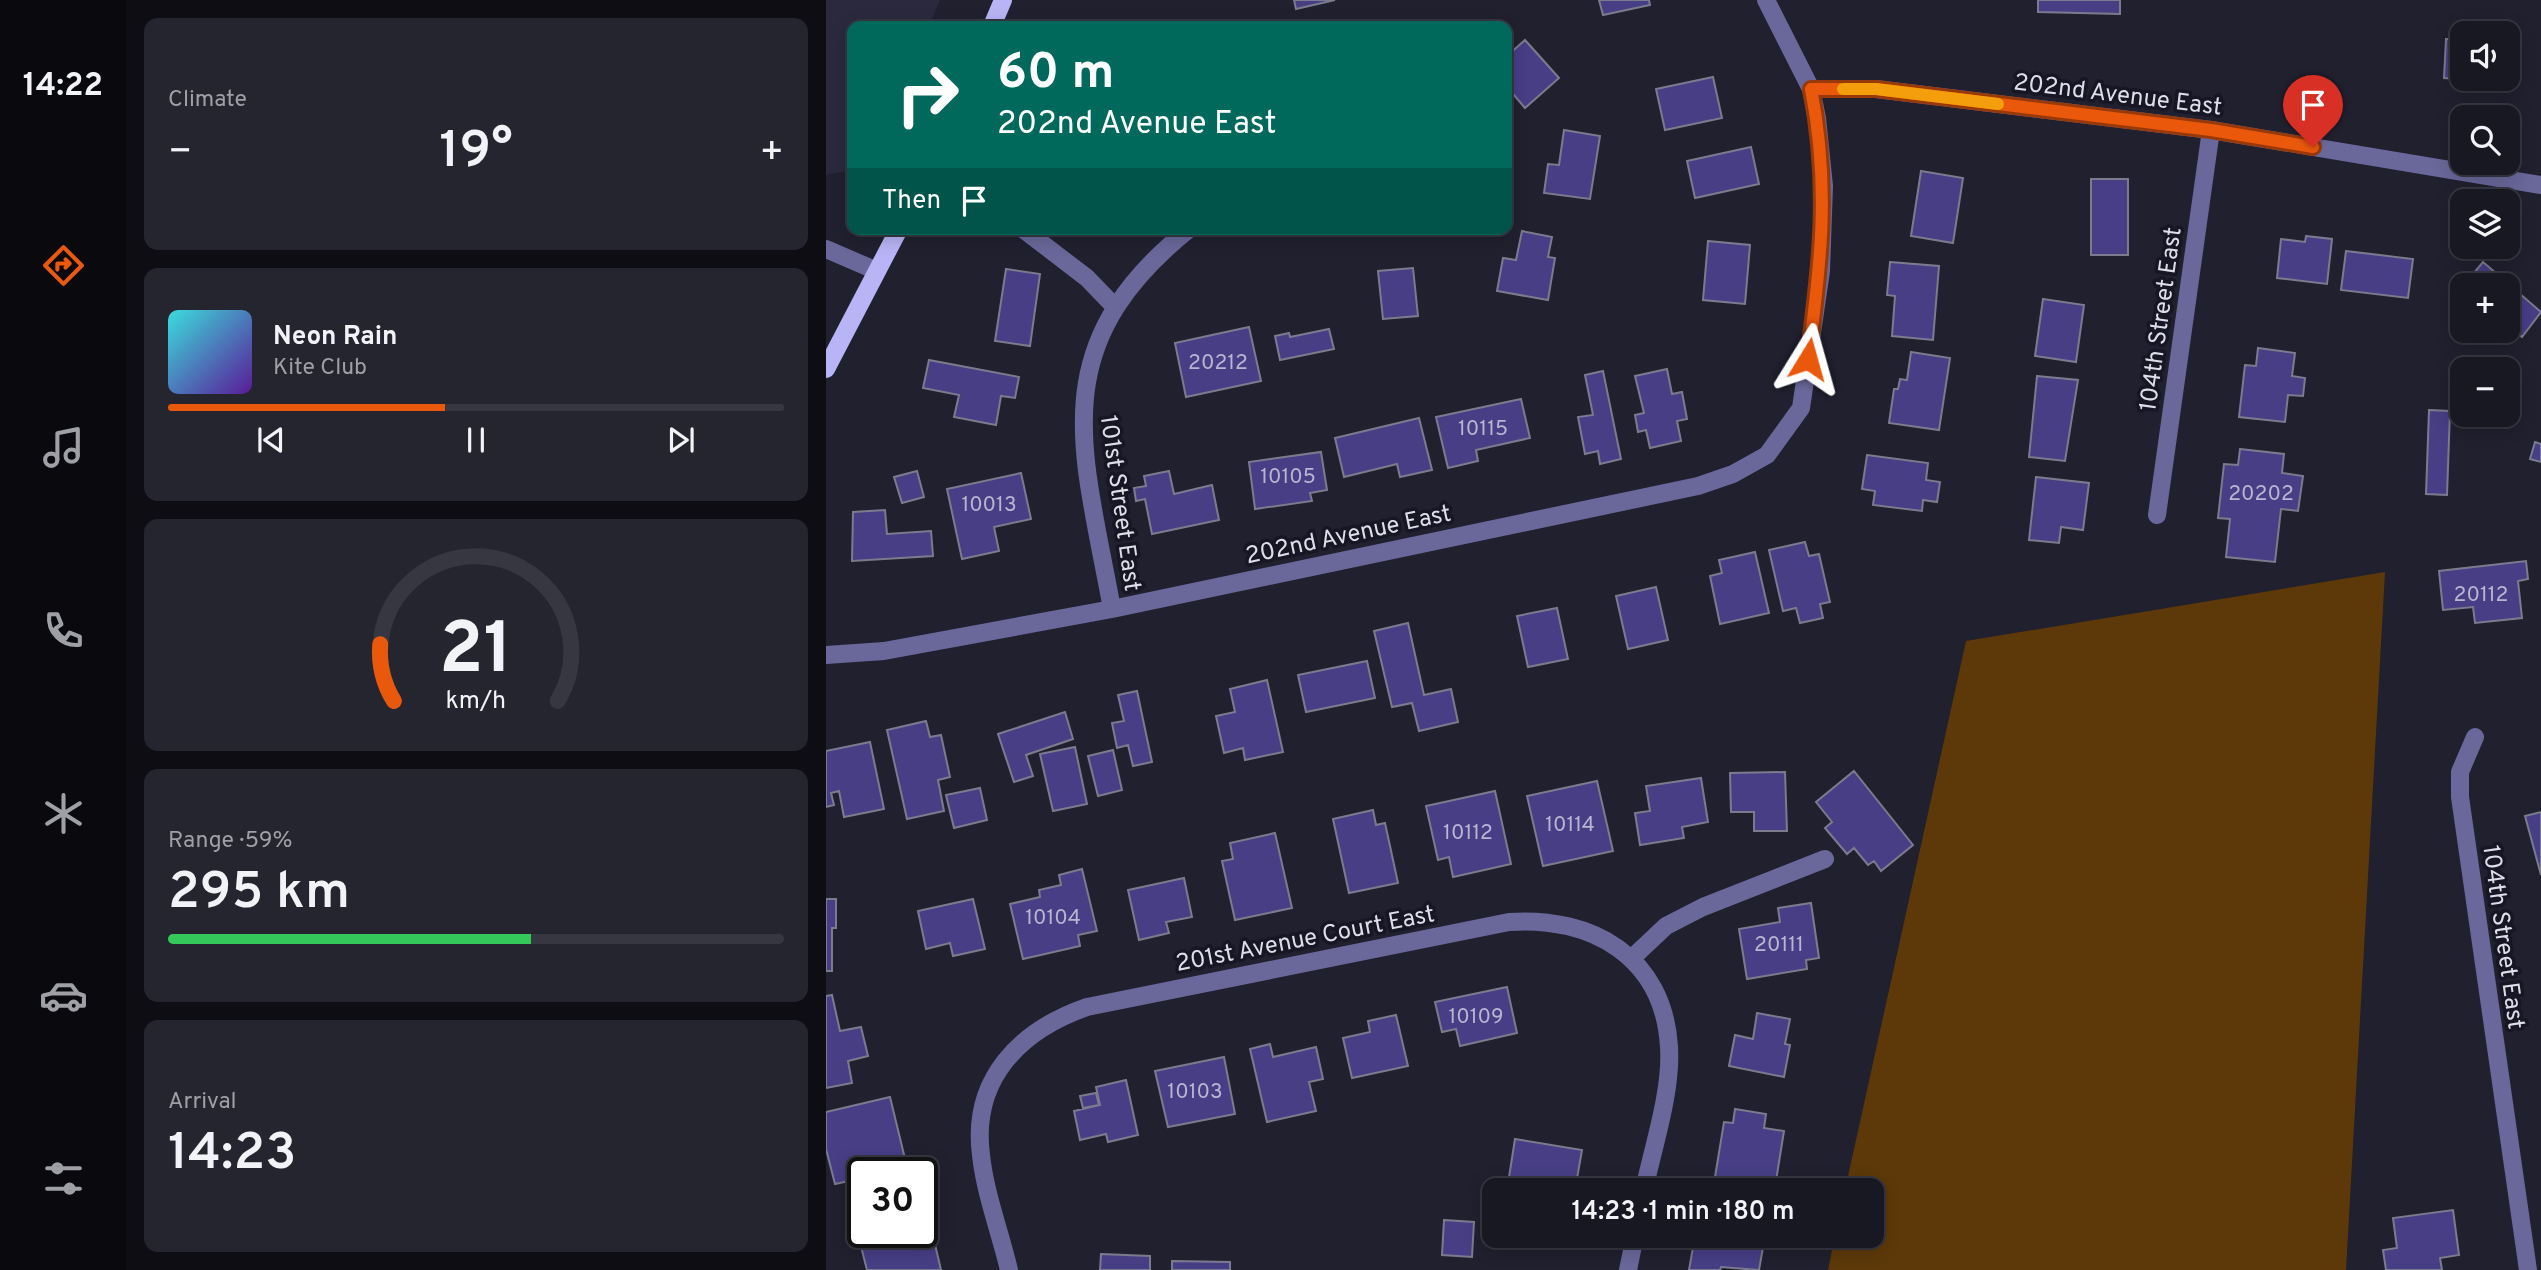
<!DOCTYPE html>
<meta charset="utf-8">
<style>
:root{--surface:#181823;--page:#252530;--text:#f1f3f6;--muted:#9fa0a6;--line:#363741;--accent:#ea580c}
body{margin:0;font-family:Overpass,sans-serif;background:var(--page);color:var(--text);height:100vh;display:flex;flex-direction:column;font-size:26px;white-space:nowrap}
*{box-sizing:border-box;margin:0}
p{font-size:23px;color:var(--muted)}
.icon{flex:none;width:38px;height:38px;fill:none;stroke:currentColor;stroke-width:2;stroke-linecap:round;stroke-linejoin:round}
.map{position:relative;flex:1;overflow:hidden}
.panel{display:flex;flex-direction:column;gap:18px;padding:18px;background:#0d0d13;width:700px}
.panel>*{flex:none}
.hud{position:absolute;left:21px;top:21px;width:665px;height:214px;border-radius:14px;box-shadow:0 4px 18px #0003,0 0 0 2px var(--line);background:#00695c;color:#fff;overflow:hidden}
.buttons{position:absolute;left:1624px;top:21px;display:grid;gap:14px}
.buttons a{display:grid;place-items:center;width:70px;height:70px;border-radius:14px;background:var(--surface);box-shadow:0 4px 18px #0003,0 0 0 2px var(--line);font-size:35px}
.speed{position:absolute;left:21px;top:1157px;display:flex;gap:14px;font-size:35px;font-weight:700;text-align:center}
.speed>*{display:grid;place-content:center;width:91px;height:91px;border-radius:50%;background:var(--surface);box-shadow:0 4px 18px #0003,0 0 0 2px var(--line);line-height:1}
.speed .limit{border:4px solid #111;border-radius:10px;background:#fff;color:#111}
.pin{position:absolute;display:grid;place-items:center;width:60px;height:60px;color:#fff;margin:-72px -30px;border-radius:50% 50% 50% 0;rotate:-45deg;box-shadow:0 0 7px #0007}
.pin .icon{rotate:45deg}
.me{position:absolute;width:77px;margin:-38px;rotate:8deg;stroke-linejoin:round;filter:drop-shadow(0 0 5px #0008)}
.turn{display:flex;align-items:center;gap:24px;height:147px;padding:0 35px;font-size:32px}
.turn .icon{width:91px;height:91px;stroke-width:2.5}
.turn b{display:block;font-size:49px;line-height:60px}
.then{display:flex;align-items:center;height:66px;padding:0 35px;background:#0003;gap:14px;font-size:26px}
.big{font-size:52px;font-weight:600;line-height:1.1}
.panel .card{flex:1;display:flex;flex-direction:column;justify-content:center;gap:10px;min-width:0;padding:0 24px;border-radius:14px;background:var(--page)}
.panel .dial{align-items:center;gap:0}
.dial svg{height:182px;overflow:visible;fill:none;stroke:var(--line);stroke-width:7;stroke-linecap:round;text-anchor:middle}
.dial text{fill:var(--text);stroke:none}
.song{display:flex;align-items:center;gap:21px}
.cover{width:84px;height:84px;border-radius:10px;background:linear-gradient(135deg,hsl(180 70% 55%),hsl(270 70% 35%))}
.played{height:7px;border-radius:4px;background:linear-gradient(90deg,var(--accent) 45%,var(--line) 45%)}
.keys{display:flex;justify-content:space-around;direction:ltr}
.heat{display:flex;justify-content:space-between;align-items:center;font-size:38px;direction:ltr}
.charge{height:10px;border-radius:5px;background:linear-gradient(90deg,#34c759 59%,var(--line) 0)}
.trip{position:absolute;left:656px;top:1178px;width:402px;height:70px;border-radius:14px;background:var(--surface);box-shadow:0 4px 18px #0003,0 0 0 2px var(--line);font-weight:600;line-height:70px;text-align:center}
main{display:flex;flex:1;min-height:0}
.dock{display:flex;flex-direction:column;width:126px;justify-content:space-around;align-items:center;background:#0a0a0e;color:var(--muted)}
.dock .icon{width:49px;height:49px}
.dock .current{color:var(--accent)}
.dock b{font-size:32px;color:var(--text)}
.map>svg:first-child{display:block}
</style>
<main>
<nav class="dock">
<b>14:22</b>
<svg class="icon current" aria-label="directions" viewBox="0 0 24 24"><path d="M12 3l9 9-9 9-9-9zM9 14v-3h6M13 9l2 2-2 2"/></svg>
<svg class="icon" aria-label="music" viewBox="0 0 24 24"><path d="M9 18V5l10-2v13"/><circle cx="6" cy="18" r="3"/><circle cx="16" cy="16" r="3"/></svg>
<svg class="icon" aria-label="phone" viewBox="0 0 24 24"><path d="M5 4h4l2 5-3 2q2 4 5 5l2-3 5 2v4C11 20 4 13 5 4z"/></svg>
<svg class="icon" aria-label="climate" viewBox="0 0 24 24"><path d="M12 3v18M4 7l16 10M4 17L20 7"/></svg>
<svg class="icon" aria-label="car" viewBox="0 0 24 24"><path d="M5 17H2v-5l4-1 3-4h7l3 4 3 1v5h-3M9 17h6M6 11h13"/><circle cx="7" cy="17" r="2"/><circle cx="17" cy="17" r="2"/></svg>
<svg class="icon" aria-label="filters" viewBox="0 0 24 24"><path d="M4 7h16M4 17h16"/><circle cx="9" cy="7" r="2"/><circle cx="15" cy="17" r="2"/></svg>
</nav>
<section class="panel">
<div class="card"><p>Climate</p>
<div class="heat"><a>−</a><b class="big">19°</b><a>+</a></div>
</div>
<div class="card">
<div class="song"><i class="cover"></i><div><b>Neon Rain</b><p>Kite Club</p></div></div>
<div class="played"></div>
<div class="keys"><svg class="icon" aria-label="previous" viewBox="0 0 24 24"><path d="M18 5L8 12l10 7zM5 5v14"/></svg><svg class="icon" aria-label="pause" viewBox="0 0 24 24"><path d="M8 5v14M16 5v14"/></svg><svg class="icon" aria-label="next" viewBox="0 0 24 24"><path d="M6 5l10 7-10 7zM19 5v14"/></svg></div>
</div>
<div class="card dial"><svg viewBox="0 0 100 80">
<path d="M14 69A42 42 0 1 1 86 69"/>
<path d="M14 69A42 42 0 0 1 8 44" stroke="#ea580c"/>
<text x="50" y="56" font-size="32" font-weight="700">21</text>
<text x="50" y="72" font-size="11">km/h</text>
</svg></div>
<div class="card"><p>Range · 59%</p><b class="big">295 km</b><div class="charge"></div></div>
<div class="card"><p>Arrival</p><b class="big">14:23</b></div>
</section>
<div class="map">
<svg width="1715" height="1270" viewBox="0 0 1715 1270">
<rect width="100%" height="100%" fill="#20202f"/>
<path fill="#2a293e" d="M0,0H114L103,26H26V170L0,175Z"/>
<path fill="#5d3909" d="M1559,572L1520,1270H1002L1009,1236H1046V1190H1019L1140,641Z"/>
<path fill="#473e86" stroke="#7b7b8e" stroke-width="2" d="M468,0H509L470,9Z
M773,0H823L824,5L777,15Z
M1212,0H1294V14L1212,12Z
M1620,39L1636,40V79H1675V82L1618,78Z
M699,40L733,78L699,108L681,87V56Z
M887,77L896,118L839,130L830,89Z
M738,130L774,136L764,199L718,193L722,164L733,165Z
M925,147L933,184L869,198L861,161Z
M1095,171L1137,178L1127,243L1085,236Z
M1265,179H1302V255H1265Z
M696,231L726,237L722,257L729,258L722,300L671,291L677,258L690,260Z
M1480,236L1506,239L1501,284L1451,278L1455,239L1479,242Z
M882,241L924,245L919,304L877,300Z
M1520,251L1587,259L1582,298L1515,290Z
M1064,262L1113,266L1107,340L1066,336L1069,296L1061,295Z
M1657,262L1715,312L1696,337L1682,325V285H1638Z
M587,268L592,316L557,319L552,271Z
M180,269L214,274L204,346L169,341Z
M1217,299L1258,305L1250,362L1209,356Z
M423,327L435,381L360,397L349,343Z
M503,329L508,349L454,360L449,336L463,333L464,337Z
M1432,348L1469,353L1466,376L1479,378L1477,396L1462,395L1459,422L1413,417L1419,365L1430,366Z
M1085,352L1124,358L1113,430L1063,423L1068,389H1072L1074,379L1081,380Z
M103,360L193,377L189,398L175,396L170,425L128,417L133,395L97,388Z
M841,369L846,394L856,392L861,419L851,421L855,441L824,448L820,430L812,432L809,415L818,413L809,376Z
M777,371L795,459L774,464L772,451L759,454L752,417L767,415L759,375Z
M1211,376L1252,380L1239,461L1203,457Z
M695,399L704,438L650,450L652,461L622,468L610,417Z
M1603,410L1624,411L1621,495L1600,494Z
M593,418L606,470L574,477L571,464L518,477L509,438Z
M1709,442L1715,444V462L1704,459Z
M1414,449L1458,454L1456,473L1477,476L1472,511L1455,509L1449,562L1400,557L1404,519L1392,518L1398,464L1412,465Z
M495,452L501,490L484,493L486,501L429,509L423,462Z
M1041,455L1102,463L1100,480L1114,482L1111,502L1097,500L1096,511L1047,505L1049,491L1036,489Z
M91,471L98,497L76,503L68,477Z
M343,471L348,494L386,485L393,520L326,534L319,499L310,501L308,488L320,486L318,476Z
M195,473L205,519L168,527L173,551L136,559L121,489Z
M1210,477L1263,483L1257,530L1235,527L1233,543L1203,540Z
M59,510L61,534L105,531L107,556L26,561L27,512Z
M979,542L983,556L993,554L1004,602L994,604L997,618L974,623L970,608L957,611L943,550Z
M929,552L943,613L894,624L884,576L896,573L893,560Z
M1700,561L1702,579L1692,581L1696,618L1649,623L1647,607L1617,610L1613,571Z
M830,587L842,640L802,649L790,596Z
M731,608L742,659L702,667L691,616Z
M582,623L598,695L625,689L632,722L593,731L586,703L566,707L548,631Z
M541,661L549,698L480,712L472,675Z
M441,680L457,752L419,760L417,748L398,753L390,716L409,712L404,689Z
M311,691L326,762L307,766L302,745L291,748L286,723L298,721L292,695Z
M239,712L247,739L200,755L207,776L188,782L172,734Z
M100,721L104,737L115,735L124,777L112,780L118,811L81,819L61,730Z
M44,742L58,809L18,817L13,791L5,793L8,805L0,807V751Z
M249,747L261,804L227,811L214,754Z
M287,750L296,790L272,796L262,756Z
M1028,771L1087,845L1055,871L1048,861L1042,865L1028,848L1021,854L999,828L1006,822L990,802Z
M959,772L961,831H928V812H905L904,773Z
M875,778L882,822L856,827L858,838L814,845L809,813L824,811L820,786Z
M771,781L787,851L717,866L701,796Z
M154,788L161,820L128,828L120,795Z
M669,791L685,864L627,877L623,857L612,860L600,806Z
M547,810L550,825L559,823L572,883L523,893L507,819Z
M1715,812V875L1699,816Z
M449,833L466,908L409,920L396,861L407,859L404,843Z
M256,869L271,931L252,935L254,946L197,959L184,904L214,897L213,890L235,885L233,875Z
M358,878L366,917L340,922L343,933L313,940L302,890Z
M0,899H10V928H6V971H0Z
M147,899L159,949L127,956L124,943L100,949L92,911Z
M985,903L993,958L980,960L981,969L921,979L913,929L954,922L952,908Z
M681,987L691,1033L634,1046L630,1029L616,1032L609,1002Z
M6,995L14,1031L35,1027L42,1056L22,1061L26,1083L0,1088V996Z
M931,1013L964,1019L959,1044L964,1045L958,1077L903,1066L909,1035L927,1039Z
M570,1015L582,1066L526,1078L517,1038L544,1032L542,1021Z
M444,1044L447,1057L490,1047L497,1079L483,1082L490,1111L441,1122L424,1049Z
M398,1057L409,1114L342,1127L329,1071Z
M300,1080L312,1135L282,1142L280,1134L254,1140L248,1111L274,1105L270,1087Z
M270,1093L273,1105L257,1108L254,1096Z
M64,1097L81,1167L58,1172H37V1178L9,1184L0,1149V1112Z
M909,1109L940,1114L938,1128L958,1131L949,1187L889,1177L898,1122L907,1123Z
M689,1139L756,1150L749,1190H681Z
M100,1206L115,1270H41L29,1223L37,1221V1232H96V1207Z
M1627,1210L1633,1255L1614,1258L1616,1270H1560L1557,1250L1571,1248L1567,1218Z
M618,1220L648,1222L646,1257L616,1255Z
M869,1236H939L933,1270L895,1267L894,1270H863Z
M275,1254L324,1256V1270H274Z
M346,1261L404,1262V1270H346Z"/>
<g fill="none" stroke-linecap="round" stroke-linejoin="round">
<path stroke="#6a689b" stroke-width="18" d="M985,89H1050L1385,130L1715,185
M197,229L261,278L289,307
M0,249L51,271
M1331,515L1385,130
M286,609C257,449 216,347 363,229
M0,655L58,651L286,609L872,486L907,474L941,455L975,408L995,271L998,186L991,118L985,89L940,0
M1649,737L1634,772V797L1702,1270
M805,959L840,926L877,907L999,859
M183,1270C174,1232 159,1193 155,1155C145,1078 195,1030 261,1007L683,922C766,916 838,957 843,1047C846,1091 827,1147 818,1190
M802,1270L809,1236"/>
<path stroke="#b7b5f5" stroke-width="18" d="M166,26L177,0
M0,369L73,229"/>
</g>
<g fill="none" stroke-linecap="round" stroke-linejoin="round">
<g stroke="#983908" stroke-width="18">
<path id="route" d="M982,359C995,263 1004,185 985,89H1050L1385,130L1487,147"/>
</g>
<use href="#route" stroke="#ea580c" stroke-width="12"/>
<path stroke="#f59e0b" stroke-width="12" d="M1017,89H1050L1172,104"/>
</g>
<g text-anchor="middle" stroke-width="7" stroke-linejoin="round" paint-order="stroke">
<g font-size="21" fill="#b8b6d0">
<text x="392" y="369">20212</text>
<text x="657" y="435">10115</text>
<text x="462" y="483">10105</text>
<text x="1435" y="500">20202</text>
<text x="163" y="511">10013</text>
<text x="1655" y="601">20112</text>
<text x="744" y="831">10114</text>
<text x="642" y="839">10112</text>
<text x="227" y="924">10104</text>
<text x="953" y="951">20111</text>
<text x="650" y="1023">10109</text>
<text x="369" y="1098">10103</text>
</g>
<g font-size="24" fill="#dedee9" stroke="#171625">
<text transform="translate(1292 94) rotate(7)" y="8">202nd Avenue East</text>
<text transform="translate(1334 319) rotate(-82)" y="8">104th Street East</text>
<text transform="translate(295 503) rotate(82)" y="8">101st Street East</text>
<text transform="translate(522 534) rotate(-12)" y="8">202nd Avenue East</text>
<text transform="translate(1678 937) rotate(82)" y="8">104th Street East</text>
<text transform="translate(479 938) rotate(-11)" y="8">201st Avenue Court East</text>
</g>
</g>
</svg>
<div class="buttons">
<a><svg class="icon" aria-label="sound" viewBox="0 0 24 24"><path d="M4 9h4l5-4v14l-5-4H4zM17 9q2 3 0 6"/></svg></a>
<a><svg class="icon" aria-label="search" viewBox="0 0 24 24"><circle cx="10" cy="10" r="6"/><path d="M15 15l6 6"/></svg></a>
<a><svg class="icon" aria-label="layers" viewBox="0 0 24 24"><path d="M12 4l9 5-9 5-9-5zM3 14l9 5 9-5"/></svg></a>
<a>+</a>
<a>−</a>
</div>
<div class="speed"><div class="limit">30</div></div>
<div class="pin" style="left:1487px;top:147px;background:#d93025"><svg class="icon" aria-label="arrive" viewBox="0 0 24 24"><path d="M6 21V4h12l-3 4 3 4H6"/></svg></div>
<svg class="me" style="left:982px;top:359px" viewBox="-20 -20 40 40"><path d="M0-17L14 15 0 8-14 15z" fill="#ea580c" stroke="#fff" stroke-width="4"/></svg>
<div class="trip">14:23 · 1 min · 180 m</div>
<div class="hud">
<div class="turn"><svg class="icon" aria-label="right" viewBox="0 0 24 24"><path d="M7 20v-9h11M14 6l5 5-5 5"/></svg><div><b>60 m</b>202nd Avenue East</div></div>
<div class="then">Then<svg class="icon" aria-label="arrive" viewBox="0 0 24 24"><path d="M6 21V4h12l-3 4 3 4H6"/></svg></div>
</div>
</div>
</main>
